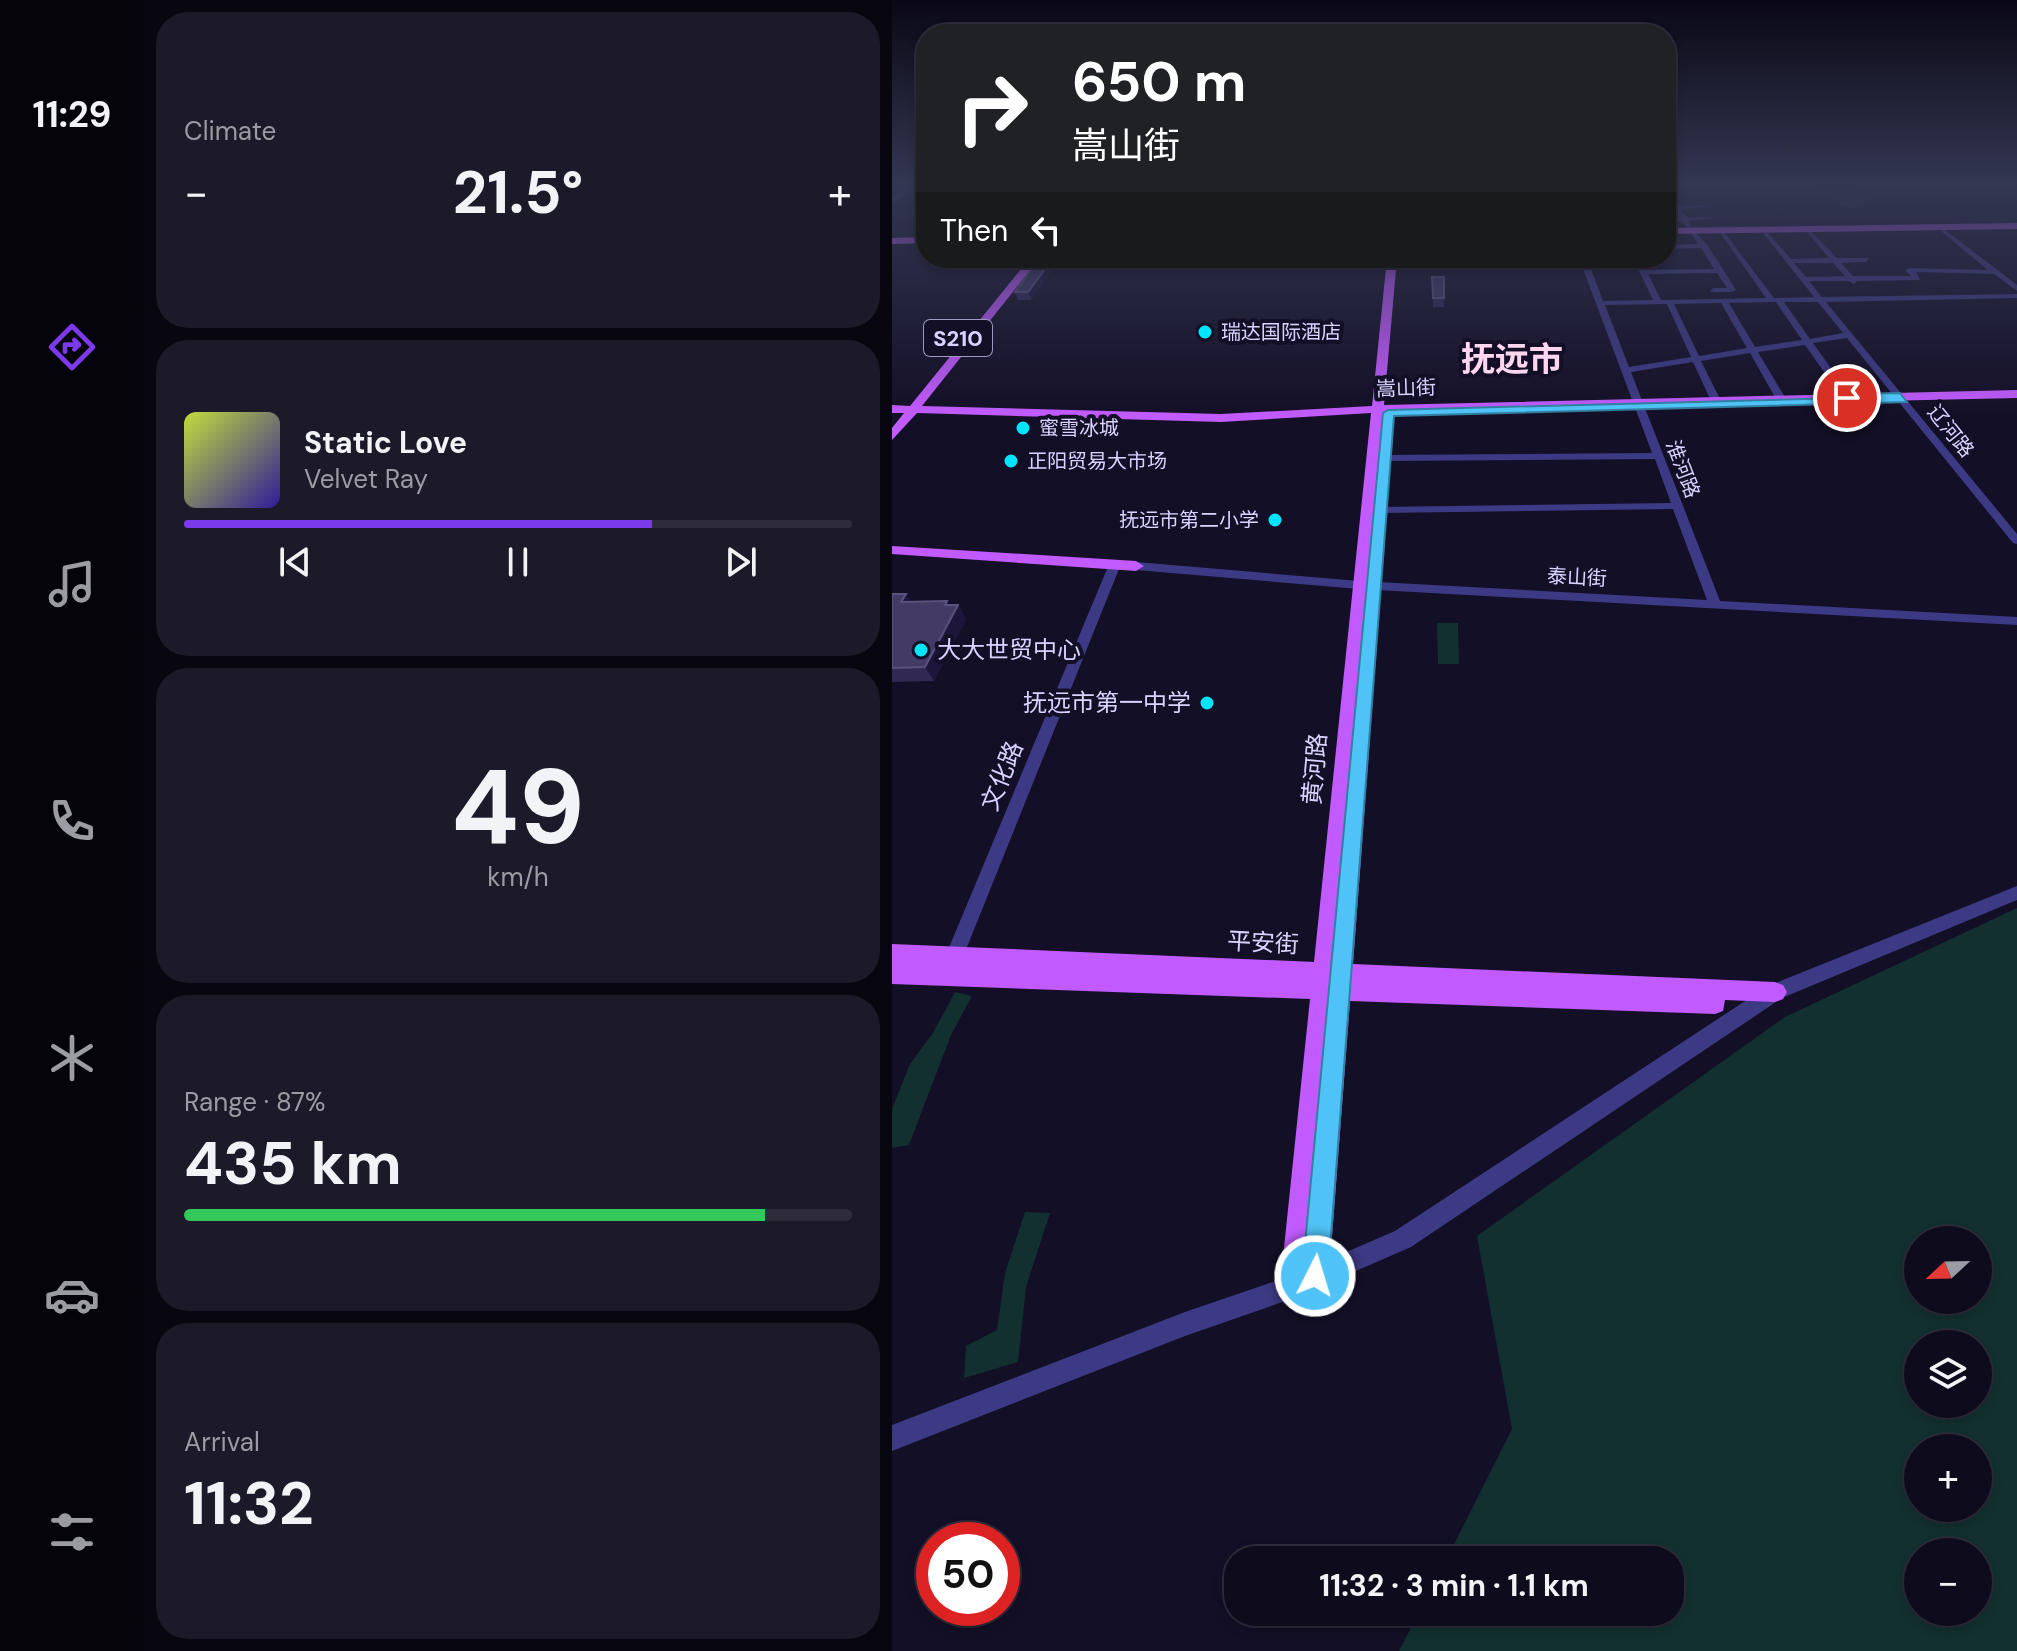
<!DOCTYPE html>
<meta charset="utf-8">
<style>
:root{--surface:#0e0b1c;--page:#1c1929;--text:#f1f3f6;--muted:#9b9ba3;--line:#2e2b3b;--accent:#7c3aed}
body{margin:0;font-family:"DM Sans","Noto Sans SC",sans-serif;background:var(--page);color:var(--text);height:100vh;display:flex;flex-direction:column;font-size:30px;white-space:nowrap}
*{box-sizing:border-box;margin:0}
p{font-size:26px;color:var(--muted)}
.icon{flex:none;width:44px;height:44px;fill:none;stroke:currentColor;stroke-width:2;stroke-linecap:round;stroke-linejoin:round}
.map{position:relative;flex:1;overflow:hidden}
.drawer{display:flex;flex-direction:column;gap:12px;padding:12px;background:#08060f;width:748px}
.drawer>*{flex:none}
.banner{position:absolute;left:24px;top:24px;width:760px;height:244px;border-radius:32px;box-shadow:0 4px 12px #0003,0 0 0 2px var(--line);background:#202124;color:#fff;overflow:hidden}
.needle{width:52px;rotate:248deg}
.tools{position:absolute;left:1012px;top:1226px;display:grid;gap:16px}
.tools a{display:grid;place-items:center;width:88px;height:88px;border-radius:50%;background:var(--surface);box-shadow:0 4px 12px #0003,0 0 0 2px var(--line);font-size:40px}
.speed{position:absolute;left:24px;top:1522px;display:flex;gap:16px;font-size:40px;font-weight:700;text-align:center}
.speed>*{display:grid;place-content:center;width:104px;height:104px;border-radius:50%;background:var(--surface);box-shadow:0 4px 12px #0003,0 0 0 2px var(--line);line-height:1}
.speed .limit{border:12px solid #d22;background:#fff;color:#111}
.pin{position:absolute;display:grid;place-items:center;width:68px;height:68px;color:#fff;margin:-34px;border:4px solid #fff;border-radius:50%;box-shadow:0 2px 8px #0007}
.me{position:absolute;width:88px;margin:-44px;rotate:5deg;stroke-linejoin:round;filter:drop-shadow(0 0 6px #0008)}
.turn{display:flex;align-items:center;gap:28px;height:168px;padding:0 24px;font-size:36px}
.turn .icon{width:104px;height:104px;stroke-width:2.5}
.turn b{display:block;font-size:56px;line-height:68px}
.then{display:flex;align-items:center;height:76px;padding:0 24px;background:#0003;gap:16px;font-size:30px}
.big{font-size:60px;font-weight:700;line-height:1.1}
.drawer .card{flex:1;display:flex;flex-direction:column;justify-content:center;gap:12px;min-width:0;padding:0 28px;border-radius:32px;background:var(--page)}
.drawer .dial{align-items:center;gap:0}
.dial b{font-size:104px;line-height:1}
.song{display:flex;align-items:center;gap:24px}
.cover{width:96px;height:96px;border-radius:12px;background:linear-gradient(135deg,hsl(70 70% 55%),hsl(250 70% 35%))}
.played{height:8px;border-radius:4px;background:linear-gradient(90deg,var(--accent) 70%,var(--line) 70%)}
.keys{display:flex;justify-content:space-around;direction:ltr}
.heat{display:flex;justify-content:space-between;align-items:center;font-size:44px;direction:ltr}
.charge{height:12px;border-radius:6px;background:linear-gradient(90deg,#34c759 87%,var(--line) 0)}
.trip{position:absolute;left:332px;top:1546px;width:460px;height:80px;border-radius:32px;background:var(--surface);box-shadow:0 4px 12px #0003,0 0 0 2px var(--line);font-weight:700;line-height:80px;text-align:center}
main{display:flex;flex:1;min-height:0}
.tabs{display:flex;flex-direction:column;width:144px;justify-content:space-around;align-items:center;background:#06040b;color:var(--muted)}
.tabs .icon{width:56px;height:56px}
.tabs .active{color:var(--accent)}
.tabs b{font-size:36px;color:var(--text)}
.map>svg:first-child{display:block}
</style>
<main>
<nav class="tabs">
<b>11:29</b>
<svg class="icon active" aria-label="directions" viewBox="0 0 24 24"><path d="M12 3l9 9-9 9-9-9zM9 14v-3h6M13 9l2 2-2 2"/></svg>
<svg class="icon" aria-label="music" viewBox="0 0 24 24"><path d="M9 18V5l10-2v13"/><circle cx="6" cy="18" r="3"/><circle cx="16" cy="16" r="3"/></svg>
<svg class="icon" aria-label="phone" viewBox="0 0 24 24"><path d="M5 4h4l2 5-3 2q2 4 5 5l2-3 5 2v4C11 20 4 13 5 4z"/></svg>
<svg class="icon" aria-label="climate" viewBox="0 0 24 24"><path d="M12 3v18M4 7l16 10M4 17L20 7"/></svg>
<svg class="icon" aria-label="car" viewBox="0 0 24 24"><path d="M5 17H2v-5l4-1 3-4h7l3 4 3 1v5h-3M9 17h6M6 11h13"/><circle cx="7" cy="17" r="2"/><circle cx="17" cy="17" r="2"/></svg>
<svg class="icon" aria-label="filters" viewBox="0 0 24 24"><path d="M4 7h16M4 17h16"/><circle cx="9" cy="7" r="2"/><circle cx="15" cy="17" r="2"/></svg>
</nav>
<section class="drawer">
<div class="card"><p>Climate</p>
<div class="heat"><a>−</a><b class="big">21.5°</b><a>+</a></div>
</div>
<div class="card">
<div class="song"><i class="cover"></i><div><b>Static Love</b><p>Velvet Ray</p></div></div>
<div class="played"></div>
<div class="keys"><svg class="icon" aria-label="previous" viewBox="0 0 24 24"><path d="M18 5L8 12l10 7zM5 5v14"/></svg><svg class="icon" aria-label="pause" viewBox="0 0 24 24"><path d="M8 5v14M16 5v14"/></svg><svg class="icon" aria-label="next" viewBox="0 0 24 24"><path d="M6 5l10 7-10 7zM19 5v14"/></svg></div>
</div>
<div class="card dial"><b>49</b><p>km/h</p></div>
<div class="card"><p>Range · 87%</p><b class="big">435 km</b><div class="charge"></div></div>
<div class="card"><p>Arrival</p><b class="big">11:32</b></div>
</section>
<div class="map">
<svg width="1125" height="1651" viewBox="0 0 1125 1651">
<rect width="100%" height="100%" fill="#130f26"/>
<path fill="#12302f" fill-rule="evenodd" d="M923,185H954L979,198V202C955,217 940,201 923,185Z
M545,623H566L567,664H546Z
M1125,908V1651H507L527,1612H778V1560H554L620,1429L585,1236L893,1017ZM1086,1240V1300H1026V1240ZM1086,1344V1404H1026V1344ZM1086,1448V1508H1026V1448ZM1086,1552V1612H1026V1552Z
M63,992L80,996L59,1035L17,1145L0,1148V1109L18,1064L41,1033Z
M133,1212L158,1213L134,1287L126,1362L72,1378L74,1346L105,1330L113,1273Z"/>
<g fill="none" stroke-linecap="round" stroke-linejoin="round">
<path fill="#3d3a85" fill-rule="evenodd" d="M17,185H24L0,204V199Z
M774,188L786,205L819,206L789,209L794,217L826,218L796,221L799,226L796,228L789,221H774V217H787L782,209L774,208V206L780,205L774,195Z
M1052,229L1125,285V291L1102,274L1024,272L1028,280L965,281L962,284L957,281H917L930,297L1125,294V298L934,302L1125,534V544L1121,543L955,338L921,343L960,398L955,401L952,400L913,345L866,352L894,399L889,402L884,399L858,353L809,361L829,401L824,404L819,401L801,362L739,372L828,601L1125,617V625L467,589L244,570L238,566L244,562L467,581L815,600L781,509L488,513L482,510L488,507L779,503L763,459L493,461L488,458L493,455L760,453L687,258H695L711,301L761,300L741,258H749L754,270L822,269L809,248L774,249V245L806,244L800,234L803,232L815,244L844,290L840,292H818L821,288H835L825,273L756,274L769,300L874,298L829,234L832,232L882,298L922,297L872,234L874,231L899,259L937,258L915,232L918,230L945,258H977L974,262L949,263L961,276H1019L1013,270L1017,268L1096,270L1050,232ZM902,263H941L953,276L914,277ZM884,302L910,340L863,347L837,303ZM892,302H926L951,333L918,339ZM829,303L855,348L807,356L782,304ZM775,304L799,357L737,367L713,305Z
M221,565L227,569L71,957L68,963L62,965L56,963L53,957L215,569Z
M1125,886V900L890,998L519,1247L402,1298L293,1336L0,1451V1425L293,1312L401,1275L503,1231L876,986Z"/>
<path fill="#c25bff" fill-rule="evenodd" d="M1125,223V229L774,234V228Z
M34,237V243L0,244V238Z
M138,258H148L30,406L329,414L480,406L495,258H505L492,405L1125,390V398L491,412L484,492L496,495L461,964L883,982L891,985L895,992L891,999L883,1002L833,1000L831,1011L823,1014L458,1001L437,1276L433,1286L423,1290L416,1287L412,1296L402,1300L392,1296L388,1286L418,999L0,984V964H4H0V944L422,962L479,413L329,422L25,413L0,440V428L12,413H0V405L18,406Z
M0,546L244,561L252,566L244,571L0,554Z"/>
</g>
<path fill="#312854" d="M166,261L139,300H126L123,292Z
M540,277H552V307H541Z
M0,594L19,602L66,605L74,619L42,681L0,682Z"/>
<path fill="#1d163a" d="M161,258H165L166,261L139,300L136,292Z
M14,594L23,608L9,602Z
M55,601L62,612L66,605L74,619L42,681L33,667Z"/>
<path fill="#433a66" stroke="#5a527e" stroke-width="2" d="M148,258H161L136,292H123Z
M540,277H552V298H541Z
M0,594H14L9,602L55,601L53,605H66L33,667L0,668Z"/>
<linearGradient id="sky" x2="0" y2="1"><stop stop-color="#0a0815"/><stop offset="0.44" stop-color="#333752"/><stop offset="1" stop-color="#333752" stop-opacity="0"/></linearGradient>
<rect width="1125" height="416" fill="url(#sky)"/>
<path fill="#4fc3f7" stroke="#337fa1" stroke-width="2" d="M1008,393L1015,402L502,416L436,1276L432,1285L423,1289L414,1285L410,1276L491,413L496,410L950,398L955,394Z"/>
<g fill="#00e5ff" stroke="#130f26" stroke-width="3">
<circle cx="313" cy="332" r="8"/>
<circle cx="131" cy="428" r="8"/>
<circle cx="119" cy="461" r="8"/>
<circle cx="383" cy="520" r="8"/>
<circle cx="29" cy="650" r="8"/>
<circle cx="315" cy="703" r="8"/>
</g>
<g text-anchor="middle" stroke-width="8" stroke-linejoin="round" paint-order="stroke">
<g font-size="20" fill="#d9d4ff" stroke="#130f26" text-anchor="start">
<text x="329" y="339">瑞达国际酒店</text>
<text x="147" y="435">蜜雪冰城</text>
<text x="135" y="468">正阳贸易大市场</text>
<text x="367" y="527" text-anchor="end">抚远市第二小学</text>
</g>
<g font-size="20" fill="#d9d4ff" stroke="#130f26">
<text transform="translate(514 388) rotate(-2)" y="7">嵩山街</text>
<text transform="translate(1059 431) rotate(51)" y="7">辽河路</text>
<text transform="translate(791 469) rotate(69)" y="7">淮河路</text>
<text transform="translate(685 577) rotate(3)" y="7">泰山街</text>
</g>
<rect fill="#130f26" stroke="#9e99be" stroke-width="2" x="32" y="320" width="68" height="36" rx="6"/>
<g font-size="22" font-weight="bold" fill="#d9d4ff">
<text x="66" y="346">S210</text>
</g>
<g font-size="24" fill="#d9d4ff" stroke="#130f26" text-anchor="start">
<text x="45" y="658">大大世贸中心</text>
<text x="299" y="711" text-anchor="end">抚远市第一中学</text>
</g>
<g font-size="24" fill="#d9d4ff" stroke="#130f26">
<text transform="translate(423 769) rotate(-85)" y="8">黄河路</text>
<text transform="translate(110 776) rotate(-68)" y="8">文化路</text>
<text transform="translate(371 943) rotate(3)" y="8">平安街</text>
</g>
<g font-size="34" font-weight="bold" fill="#ffd6f0" stroke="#130f26">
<text x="620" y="371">抚远市</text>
</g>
</g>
</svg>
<div class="tools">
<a><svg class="needle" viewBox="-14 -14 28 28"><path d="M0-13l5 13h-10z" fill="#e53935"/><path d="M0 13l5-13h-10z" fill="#9b9ba3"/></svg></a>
<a><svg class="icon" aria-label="layers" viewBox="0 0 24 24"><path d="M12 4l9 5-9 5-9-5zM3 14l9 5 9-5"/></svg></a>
<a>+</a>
<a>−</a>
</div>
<div class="speed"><div class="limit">50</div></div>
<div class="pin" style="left:955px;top:398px;background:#d93025"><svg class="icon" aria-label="arrive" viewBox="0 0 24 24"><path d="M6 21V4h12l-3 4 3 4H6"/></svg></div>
<svg class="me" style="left:423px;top:1276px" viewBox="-20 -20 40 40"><circle r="17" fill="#4fc3f7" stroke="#fff" stroke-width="3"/><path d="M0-11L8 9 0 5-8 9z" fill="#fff"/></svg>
<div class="trip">11:32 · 3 min · 1.1 km</div>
<div class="banner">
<div class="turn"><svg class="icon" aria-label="right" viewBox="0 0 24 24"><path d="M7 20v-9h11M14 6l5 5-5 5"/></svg><div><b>650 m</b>嵩山街</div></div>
<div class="then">Then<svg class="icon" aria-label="left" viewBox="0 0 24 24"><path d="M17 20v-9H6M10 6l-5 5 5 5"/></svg></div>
</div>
</div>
</main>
